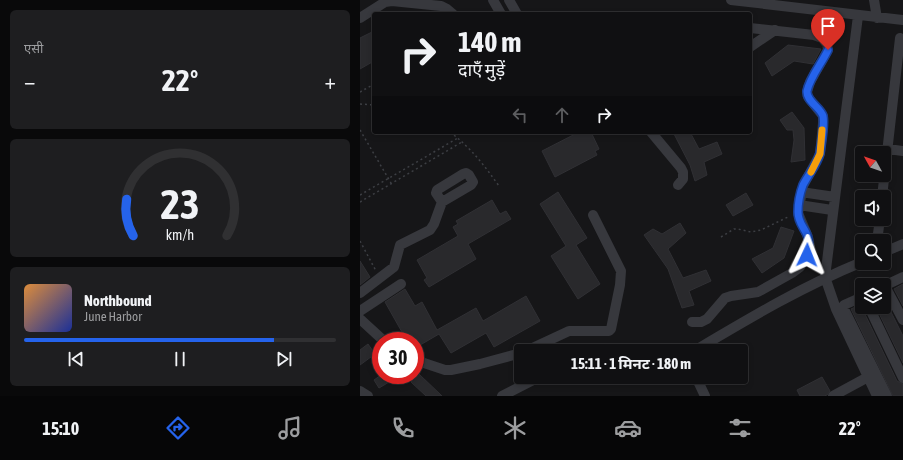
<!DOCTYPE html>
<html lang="hi">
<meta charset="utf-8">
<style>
:root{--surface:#101012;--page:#1e1e20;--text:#f1f3f6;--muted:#9c9d9f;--line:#303032;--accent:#2563eb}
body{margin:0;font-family:"Asap Condensed","Noto Sans Devanagari",sans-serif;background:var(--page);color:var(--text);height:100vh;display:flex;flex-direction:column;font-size:15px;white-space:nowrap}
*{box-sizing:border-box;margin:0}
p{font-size:13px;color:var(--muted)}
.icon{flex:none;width:22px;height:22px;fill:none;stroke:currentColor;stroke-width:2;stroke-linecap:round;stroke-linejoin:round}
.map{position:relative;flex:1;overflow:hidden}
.drawer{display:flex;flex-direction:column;gap:10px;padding:10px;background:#09090a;width:360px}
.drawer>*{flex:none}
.banner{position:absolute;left:12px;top:12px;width:380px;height:122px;border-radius:4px;box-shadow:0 2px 6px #0003,0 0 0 1px var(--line);background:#101012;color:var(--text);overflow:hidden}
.needle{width:26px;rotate:310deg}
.controls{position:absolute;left:495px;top:146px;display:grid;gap:8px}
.controls a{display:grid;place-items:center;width:36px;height:36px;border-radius:4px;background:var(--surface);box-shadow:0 2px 6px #0003,0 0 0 1px var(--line);font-size:20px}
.speed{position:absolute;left:12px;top:332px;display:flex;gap:8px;font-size:20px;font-weight:700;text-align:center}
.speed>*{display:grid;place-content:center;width:52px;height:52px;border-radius:50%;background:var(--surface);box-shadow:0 2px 6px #0003,0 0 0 1px var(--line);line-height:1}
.speed .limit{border:6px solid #d22;background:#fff;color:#111}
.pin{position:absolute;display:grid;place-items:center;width:34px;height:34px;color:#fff;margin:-41px -17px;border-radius:50% 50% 50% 0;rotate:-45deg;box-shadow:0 0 4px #0007}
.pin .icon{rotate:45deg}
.me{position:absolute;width:44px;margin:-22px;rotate:2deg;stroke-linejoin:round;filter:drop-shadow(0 0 3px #0008)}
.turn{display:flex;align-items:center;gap:14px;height:84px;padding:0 20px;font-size:18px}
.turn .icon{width:52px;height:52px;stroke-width:2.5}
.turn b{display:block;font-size:28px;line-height:34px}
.lanes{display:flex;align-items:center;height:38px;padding:0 20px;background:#0003;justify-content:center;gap:20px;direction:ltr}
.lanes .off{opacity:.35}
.big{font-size:30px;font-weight:700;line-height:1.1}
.drawer .tile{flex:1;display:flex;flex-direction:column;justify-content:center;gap:6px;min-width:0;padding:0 14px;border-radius:6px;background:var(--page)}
.drawer .dial{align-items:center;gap:0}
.dial svg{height:104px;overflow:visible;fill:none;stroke:var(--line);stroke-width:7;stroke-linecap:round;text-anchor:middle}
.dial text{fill:var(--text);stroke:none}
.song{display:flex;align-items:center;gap:12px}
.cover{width:48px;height:48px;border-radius:6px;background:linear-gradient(135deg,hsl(30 70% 55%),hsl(230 70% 35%))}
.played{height:4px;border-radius:2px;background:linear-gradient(90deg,var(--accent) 80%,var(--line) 80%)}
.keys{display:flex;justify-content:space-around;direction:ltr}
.heat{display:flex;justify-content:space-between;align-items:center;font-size:22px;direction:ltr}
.trip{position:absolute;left:154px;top:344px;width:234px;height:40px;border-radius:4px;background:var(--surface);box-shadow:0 2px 6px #0003,0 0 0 1px var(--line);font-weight:700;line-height:40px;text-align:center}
.tab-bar{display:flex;height:64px;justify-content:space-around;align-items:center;background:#060607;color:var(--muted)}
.tab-bar .icon{width:28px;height:28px}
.tab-bar .on{color:var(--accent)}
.tab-bar b{font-size:18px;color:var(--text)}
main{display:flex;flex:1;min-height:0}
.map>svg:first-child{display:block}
</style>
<main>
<section class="drawer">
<div class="tile"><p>एसी</p>
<div class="heat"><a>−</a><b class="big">22°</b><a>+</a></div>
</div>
<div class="tile dial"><svg viewBox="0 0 100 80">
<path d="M14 69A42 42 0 1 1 86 69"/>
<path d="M14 69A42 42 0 0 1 9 41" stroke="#2563eb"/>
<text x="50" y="56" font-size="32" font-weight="700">23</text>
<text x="50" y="72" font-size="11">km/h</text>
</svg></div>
<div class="tile">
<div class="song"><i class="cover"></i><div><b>Northbound</b><p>June Harbor</p></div></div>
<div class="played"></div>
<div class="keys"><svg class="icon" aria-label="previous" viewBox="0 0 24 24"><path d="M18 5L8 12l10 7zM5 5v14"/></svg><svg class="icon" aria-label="pause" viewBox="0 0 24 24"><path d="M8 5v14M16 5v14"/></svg><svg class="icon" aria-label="next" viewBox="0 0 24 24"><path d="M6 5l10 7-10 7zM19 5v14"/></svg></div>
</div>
</section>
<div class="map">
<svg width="543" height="396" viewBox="0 0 543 396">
<rect width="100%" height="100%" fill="#161618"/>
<path fill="#29292c" stroke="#303034" d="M14,31V61L0,69V38Z
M428,45L461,49L453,64L434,61L412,76L405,63Z
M432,112L444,128L445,160L431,162L434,140L433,130H427L420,120Z
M219,132H231L239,149L235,151L237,155L195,177L182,151Z
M313,132H330L339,149L357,142L362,154L344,162L347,175L335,181L330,165Z
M198,192L227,238L216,245L240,284L218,299L191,256L206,246L180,204Z
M386,193L393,205L373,216L366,205Z
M132,200L140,214L146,211L151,219L108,244L116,259L69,287L64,280L67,278L57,260L98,236L93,227L98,224L96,221Z
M320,223L326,233L308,249L323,278L346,270L351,281L329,291L334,305L322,308L308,269L284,235L293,229L302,234Z
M421,227L434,231L424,258L402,273L392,259L413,248Z
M0,261L10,277L0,285Z
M543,284V306L534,289Z
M45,289L55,306L62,302L77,330L116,308L123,321L166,296L180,321L134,347L126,333L91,353L79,334L55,348V341H47L25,302Z
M524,298L543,336V363L516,307H524Z
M502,304L503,310L537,381L543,384V396H533L491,309Z
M8,344L15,354L0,365V350Z
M59,374L82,396H66L51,382Z
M21,375H41L19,388L14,380Z
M462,377L470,391L467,395L464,396H440L437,390Z"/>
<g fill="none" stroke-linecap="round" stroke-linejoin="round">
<path stroke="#3d3f44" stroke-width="1.5" stroke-dasharray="2 3" stroke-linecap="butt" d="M201,14L215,12L227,14
M0,92L14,84
M0,104L14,105
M0,130L31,183
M90,132C111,148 124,165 139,186
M0,195L98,138
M0,202L102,142
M361,237L374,229H378L391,232L401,230L430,216
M0,241L16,271"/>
<path stroke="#37383d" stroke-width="10" d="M133,0L141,14
M149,0L157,14
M371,0L543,20
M514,0L517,18
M498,16L465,277L476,309L517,396
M0,18L25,2L32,1L81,6L87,9L93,14
M390,47L415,30
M291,132L321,168L323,172V179L318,185
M528,149L543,151
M441,192L475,197
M522,197L540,38
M439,205L472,210
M517,241L520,219
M524,252L543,244
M524,286L543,277
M525,286L543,320
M0,293L34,267L40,245L70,230L74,224L82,202L111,185L113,182L109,175L106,173L103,174L77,190L76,193L82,202
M502,297L484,305L483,307L527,396
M509,307L543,378
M0,311L41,284
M0,319L24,341
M332,322H341L347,319L365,298L371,296L398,292L432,273L440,267L447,255L450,246L448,237L438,213L443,186L460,154L463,123V116L448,97L447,92L450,82L468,50L467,44L462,38L454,35L390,28
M166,351L209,331H249L251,329L260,285L261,271L233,215
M334,351C388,319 443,286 502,262
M55,360L85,370H91L120,364L161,353
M266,377L278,379L282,377
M336,377L345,396
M0,391L8,396
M142,396L179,377
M473,396L508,377"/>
</g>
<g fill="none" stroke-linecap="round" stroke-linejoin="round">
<g stroke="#184099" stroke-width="10">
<path id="route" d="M447,255C454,231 438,229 438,212C438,204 440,193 443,185C448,175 457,165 460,153C461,144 465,125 463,116C460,107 446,101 447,91C450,77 462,63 468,50"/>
</g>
<use href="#route" stroke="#2563eb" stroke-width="7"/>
<path stroke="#f59e0b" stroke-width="7" d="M451,172L460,154L462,130"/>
</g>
</svg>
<div class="controls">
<a><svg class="needle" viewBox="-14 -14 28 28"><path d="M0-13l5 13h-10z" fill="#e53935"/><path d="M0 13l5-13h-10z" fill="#9c9d9f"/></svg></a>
<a><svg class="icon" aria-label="sound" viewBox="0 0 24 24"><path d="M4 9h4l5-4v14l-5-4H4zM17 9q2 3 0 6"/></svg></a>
<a><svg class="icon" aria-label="search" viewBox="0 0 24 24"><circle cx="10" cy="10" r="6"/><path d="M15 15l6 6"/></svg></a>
<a><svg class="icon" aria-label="layers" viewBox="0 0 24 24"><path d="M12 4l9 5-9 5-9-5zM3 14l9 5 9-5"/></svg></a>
</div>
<div class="speed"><div class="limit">30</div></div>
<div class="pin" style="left:468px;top:50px;background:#d93025"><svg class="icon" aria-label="arrive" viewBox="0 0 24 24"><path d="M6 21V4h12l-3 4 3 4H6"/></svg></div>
<svg class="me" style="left:447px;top:255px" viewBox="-20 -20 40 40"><path d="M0-17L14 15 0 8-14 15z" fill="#2563eb" stroke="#fff" stroke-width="4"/></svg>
<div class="trip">15:11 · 1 मिनट · 180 m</div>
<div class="banner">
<div class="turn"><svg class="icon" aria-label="right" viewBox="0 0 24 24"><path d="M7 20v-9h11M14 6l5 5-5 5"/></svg><div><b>140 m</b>दाएँ मुड़ें</div></div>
<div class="lanes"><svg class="icon off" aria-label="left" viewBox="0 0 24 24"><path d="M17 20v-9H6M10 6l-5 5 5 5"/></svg><svg class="icon off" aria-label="ahead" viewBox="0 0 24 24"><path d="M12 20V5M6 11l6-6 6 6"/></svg><svg class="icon" aria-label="right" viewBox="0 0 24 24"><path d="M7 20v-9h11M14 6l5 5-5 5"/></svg></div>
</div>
</div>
</main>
<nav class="tab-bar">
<b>15:10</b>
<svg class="icon on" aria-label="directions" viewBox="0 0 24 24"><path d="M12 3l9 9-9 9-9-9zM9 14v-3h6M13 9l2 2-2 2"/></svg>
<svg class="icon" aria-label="music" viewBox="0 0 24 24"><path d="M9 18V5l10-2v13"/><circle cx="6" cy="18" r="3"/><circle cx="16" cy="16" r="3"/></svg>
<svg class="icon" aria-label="phone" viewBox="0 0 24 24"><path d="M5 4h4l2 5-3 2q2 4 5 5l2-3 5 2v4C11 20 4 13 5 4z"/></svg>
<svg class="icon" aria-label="climate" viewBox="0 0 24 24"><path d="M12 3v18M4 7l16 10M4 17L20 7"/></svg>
<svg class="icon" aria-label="car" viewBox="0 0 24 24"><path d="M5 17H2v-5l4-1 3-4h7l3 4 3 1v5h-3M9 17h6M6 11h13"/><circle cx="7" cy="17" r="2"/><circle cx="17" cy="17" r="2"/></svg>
<svg class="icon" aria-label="filters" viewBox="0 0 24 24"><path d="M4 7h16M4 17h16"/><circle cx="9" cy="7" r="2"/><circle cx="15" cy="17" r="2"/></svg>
<b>22°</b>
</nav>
